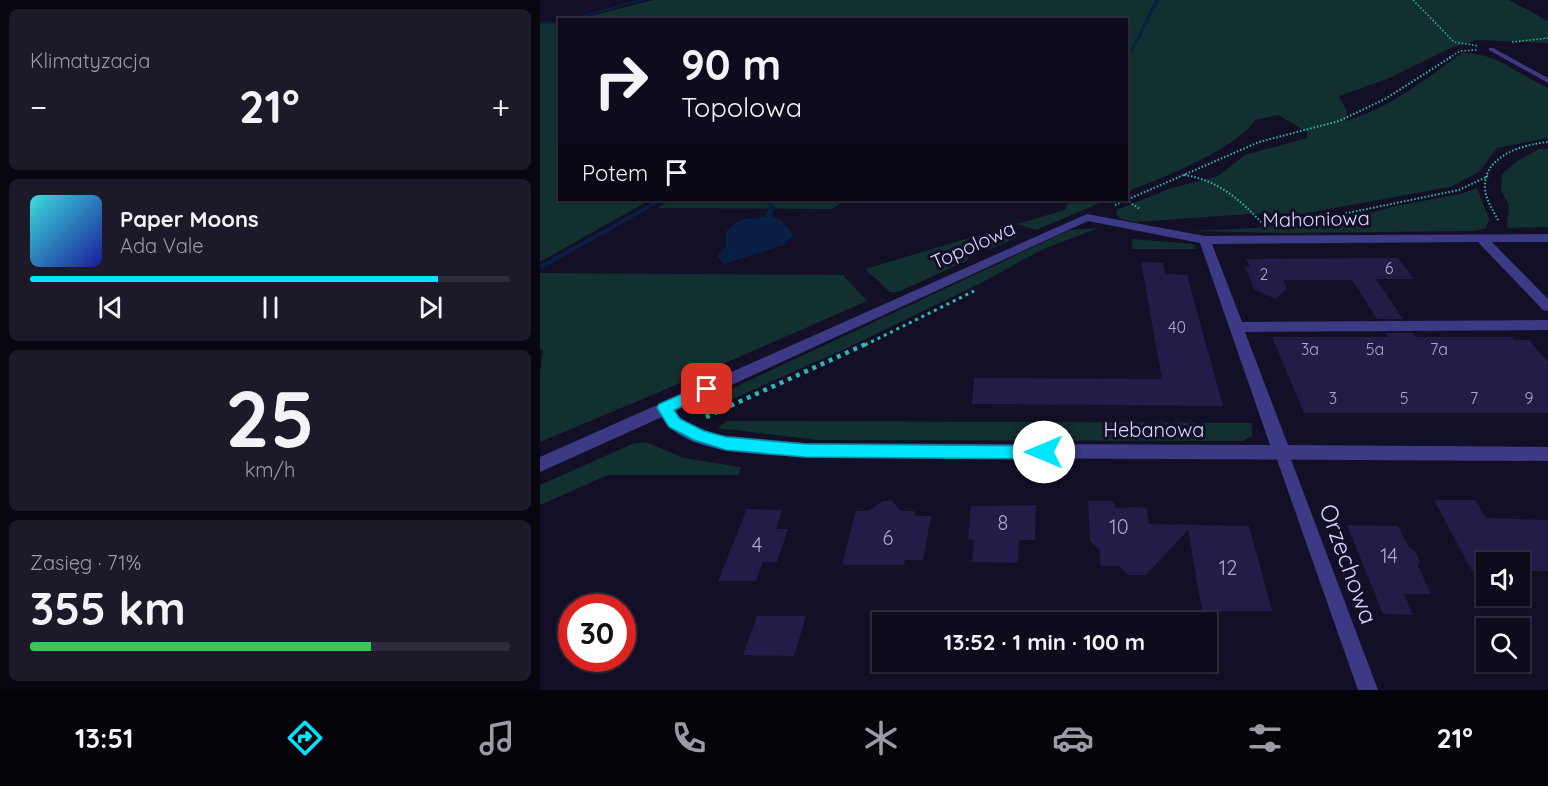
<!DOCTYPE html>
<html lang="pl">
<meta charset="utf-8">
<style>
:root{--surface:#0e0b1c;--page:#1c1929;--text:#f1f3f6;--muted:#9b9ba3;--line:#2e2b3b;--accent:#00e5ff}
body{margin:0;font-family:Quicksand,sans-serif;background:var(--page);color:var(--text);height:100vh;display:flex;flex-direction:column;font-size:22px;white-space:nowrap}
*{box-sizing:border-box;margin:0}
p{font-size:20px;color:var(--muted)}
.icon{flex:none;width:33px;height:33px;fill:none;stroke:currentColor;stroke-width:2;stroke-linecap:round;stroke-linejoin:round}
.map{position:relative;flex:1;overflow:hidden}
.sheet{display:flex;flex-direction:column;gap:9px;padding:9px;background:#08060f;width:540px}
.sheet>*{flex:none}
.hud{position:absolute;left:18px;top:18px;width:570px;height:183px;border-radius:0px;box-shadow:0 2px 4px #0004,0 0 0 2px var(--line);background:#0e0b1c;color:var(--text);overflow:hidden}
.controls{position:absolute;left:936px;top:552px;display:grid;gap:12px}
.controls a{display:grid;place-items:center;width:54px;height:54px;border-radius:0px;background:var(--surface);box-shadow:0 2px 4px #0004,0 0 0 2px var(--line);font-size:30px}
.speed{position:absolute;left:18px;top:594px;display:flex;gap:12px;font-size:30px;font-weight:700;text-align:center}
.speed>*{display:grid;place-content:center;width:78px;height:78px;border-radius:50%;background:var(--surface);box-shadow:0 2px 4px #0004,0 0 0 2px var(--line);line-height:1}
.speed .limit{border:9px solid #d22;background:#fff;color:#111}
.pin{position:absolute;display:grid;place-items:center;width:51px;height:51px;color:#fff;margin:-26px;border-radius:12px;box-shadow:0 3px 9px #0006}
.me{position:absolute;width:66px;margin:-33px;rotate:270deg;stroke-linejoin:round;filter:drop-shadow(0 0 4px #0008)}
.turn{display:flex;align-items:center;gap:21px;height:126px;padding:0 24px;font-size:27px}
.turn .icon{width:78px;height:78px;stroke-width:2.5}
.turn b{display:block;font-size:42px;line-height:51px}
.then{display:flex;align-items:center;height:57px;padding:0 24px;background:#0003;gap:12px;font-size:22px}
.big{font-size:45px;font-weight:700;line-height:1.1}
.sheet .tile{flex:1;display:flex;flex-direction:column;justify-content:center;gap:9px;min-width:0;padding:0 21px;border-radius:9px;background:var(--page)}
.sheet .dial{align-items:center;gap:0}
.dial b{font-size:78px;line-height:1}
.song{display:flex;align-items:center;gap:18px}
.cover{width:72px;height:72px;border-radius:9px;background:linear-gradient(135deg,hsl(180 70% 55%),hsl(240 70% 35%))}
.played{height:6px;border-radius:3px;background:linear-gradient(90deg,var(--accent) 85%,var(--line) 85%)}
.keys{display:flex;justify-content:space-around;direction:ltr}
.heat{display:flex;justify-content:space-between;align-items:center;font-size:33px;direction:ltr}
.charge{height:9px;border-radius:4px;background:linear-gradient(90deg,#34c759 71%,var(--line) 0)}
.trip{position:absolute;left:332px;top:612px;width:345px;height:60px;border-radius:0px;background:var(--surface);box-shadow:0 2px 4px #0004,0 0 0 2px var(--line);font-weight:700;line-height:60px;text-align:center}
.tabs{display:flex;height:96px;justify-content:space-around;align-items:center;background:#06040b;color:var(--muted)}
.tabs .icon{width:42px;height:42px}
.tabs .active{color:var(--accent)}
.tabs b{font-size:27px;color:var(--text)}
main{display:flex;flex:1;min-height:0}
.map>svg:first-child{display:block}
</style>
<main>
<section class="sheet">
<div class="tile"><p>Klimatyzacja</p>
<div class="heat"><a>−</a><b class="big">21°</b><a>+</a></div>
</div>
<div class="tile">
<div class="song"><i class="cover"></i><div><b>Paper Moons</b><p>Ada Vale</p></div></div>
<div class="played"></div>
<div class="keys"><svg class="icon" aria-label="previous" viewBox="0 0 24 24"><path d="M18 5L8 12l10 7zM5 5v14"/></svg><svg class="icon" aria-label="pause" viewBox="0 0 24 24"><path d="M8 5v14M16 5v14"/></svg><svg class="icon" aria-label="next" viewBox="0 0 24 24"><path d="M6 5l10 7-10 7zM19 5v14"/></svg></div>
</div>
<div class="tile dial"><b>25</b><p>km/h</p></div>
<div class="tile"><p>Zasięg · 71%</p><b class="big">355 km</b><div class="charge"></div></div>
</section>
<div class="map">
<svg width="1008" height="690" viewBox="0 0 1008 690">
<rect width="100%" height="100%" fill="#130f26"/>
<path fill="#12302f" d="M113,0H969L1008,21V43L937,40L911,48L847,79L799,96L807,112L805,121C847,110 887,78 922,53C955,52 980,75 1008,88V138L957,148L939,172L910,187L757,215L724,213L594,222L581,219L576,214L577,210L632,188L678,176L705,155L767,138V132L738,115L715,120C697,149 619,179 587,192L586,20L38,19Z
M0,24H19L20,200H110L0,262Z
M999,149H1008V227L967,228L969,205L961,191L962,174L977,161Z
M937,188L949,219L946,228L936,231L740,233L650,231L716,228L824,215L855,206L921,194Z
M132,200H306L292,209L117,208Z
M529,200H567L496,230L477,224L525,210Z
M470,226L477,230L476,238L448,250L438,236Z
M558,228L501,250L443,282L307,348L161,413L164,403L193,388L530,230Z
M429,238L428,260L358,292H350L325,269Z
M592,239L653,244L656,249H592Z
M0,273L303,275L327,301L117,393L0,442V374L3,350L0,349Z
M187,421H262L712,423V436L702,441L277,440L178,428Z
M106,442L144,458L201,467L198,475H68L0,505V485L92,444Z"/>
<path fill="#0a1f44" d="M229,216L240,219L253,235L244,245L184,264L177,256L186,247V231L200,220Z"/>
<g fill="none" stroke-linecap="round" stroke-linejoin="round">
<path fill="#0a1f44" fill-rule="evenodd" d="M98,0H104L32,20H25Z
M615,0H619L593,51L590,52Z
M0,22H20V24H0Z
M117,200H124L0,270V265Z
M224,200H230L235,206L231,217H227L226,216L229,206Z"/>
</g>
<path fill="#241b47" d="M858,258L874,279H836L863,319H837L812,280H743L747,289L735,299L714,289L705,267H710L706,259Z
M601,262L623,263L625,274L647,275L683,406L432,404L434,378L622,379Z
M846,333H873L875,337H972L974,340H989L1008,362V413H764L732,337H848Z
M894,500H935L946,518L1008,520V571H980V562H946V571H932Z
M343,501H352L361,511H374V516H391L383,560H365L364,565H302L316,511H328Z
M548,501H574V508L606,507L609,524L709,526L732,611H662L648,530L606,575H588L579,566H561L559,549L550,541Z
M496,505L495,540H479L478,563L432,562L434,540L428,539L431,506Z
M207,509L242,510L236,529H248L237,562H223L216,581H178Z
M807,525L858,526L868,546L875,551L880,562L878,566L891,594H864L873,615L843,614Z
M217,616H266L254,656L203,655Z"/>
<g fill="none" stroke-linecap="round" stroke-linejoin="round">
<path stroke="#2fb8b0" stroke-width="1.5" stroke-dasharray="1.5 2" stroke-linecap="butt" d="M873,0L914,42L939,46
M972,42L1008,38
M909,58L920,51L937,50"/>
<path stroke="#2fb8b0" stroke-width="2" stroke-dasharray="1.5 2" stroke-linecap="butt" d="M644,175C678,180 699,199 722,223
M586,200L600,209
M575,205L719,142L799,121L845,99L911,57
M757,219L793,216L919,190L948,176
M958,220C953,210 946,200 945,189C942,156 984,144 1008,142"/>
<path stroke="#2fb8b0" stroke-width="3" stroke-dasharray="3 4" stroke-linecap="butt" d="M325,345L434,291"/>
<path stroke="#2fb8b0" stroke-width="4.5" stroke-dasharray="4 5" stroke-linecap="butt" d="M166,417L328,343"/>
<path fill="#3d3a85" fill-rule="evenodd" d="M742,448L747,450L749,454L838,690H818L735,454L737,450Z"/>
<path fill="#3d3a85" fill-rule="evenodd" d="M949,48H953L1008,78V83L949,50Z
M547,214L665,236L1008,234V242H952L1008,299V311L1003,310L938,242L672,244L702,322L1008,320V330L705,332L748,445L1008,447V461L265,457C226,454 143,456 122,417L0,472V457ZM548,221L660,243L730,445L265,443L179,435L153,426L141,418L135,411Z"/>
</g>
<path fill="#00e5ff" stroke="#0095a6" stroke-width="1.5" d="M167,383L174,389L172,392L134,410L140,419L164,431L186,437L265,444L504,446L509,448L512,452L509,457L504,459L265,457L186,450L154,440L129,427L117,408L119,404Z"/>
<g text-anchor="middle" stroke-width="6" stroke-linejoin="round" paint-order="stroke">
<g font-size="16" fill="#aca6d1">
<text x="849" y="274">6</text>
<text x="724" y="280">2</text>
<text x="637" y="333">40</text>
<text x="770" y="355">3a</text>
<text x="835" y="355">5a</text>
<text x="899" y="355">7a</text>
<text x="793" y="404">3</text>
<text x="864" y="404">5</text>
<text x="934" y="404">7</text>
<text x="989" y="404">9</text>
</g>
<g font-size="20" fill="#d9d4ff" stroke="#130f26">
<text transform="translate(776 219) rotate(-1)" y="7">Mahoniowa</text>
<text transform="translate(433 245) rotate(-24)" y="7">Topolowa</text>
<text x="614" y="437">Hebanowa</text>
</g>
<g font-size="20" fill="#aca6d1">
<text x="463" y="530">8</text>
<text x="579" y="534">10</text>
<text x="348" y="545">6</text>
<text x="217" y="552">4</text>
<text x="849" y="563">14</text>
<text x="688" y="575">12</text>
</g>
<g font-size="24" fill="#d9d4ff" stroke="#130f26">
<text transform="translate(808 564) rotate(70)" y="8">Orzechowa</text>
</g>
</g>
</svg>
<div class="controls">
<a><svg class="icon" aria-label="sound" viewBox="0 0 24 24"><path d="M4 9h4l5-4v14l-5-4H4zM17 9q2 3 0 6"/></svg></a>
<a><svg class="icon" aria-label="search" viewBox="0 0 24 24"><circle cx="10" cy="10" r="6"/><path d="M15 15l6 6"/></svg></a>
</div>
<div class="speed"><div class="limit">30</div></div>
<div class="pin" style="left:167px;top:389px;background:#d93025"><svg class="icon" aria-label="arrive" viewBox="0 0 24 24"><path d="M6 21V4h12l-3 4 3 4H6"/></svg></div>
<svg class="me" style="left:504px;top:452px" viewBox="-20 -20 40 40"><circle r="19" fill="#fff"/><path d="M0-13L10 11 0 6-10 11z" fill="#00e5ff"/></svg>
<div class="trip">13:52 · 1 min · 100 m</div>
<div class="hud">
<div class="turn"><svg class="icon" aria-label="right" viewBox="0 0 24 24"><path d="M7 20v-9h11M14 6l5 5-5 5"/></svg><div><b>90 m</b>Topolowa</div></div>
<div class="then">Potem<svg class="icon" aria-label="arrive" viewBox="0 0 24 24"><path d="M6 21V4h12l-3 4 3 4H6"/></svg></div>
</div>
</div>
</main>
<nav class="tabs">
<b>13:51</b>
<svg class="icon active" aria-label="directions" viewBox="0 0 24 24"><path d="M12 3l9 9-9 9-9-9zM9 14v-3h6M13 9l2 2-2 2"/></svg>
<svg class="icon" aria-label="music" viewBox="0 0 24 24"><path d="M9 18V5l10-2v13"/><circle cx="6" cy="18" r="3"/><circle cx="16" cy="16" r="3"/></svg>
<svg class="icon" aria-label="phone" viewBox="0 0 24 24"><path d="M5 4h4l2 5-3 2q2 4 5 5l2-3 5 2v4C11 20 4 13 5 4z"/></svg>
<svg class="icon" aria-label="climate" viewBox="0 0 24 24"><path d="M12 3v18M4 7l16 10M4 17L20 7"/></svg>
<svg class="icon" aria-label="car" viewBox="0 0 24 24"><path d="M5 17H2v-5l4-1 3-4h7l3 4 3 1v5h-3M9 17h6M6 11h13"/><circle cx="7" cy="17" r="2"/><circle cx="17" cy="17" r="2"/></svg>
<svg class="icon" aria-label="filters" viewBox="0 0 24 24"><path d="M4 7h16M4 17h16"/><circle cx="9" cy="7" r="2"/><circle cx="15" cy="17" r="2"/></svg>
<b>21°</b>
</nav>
